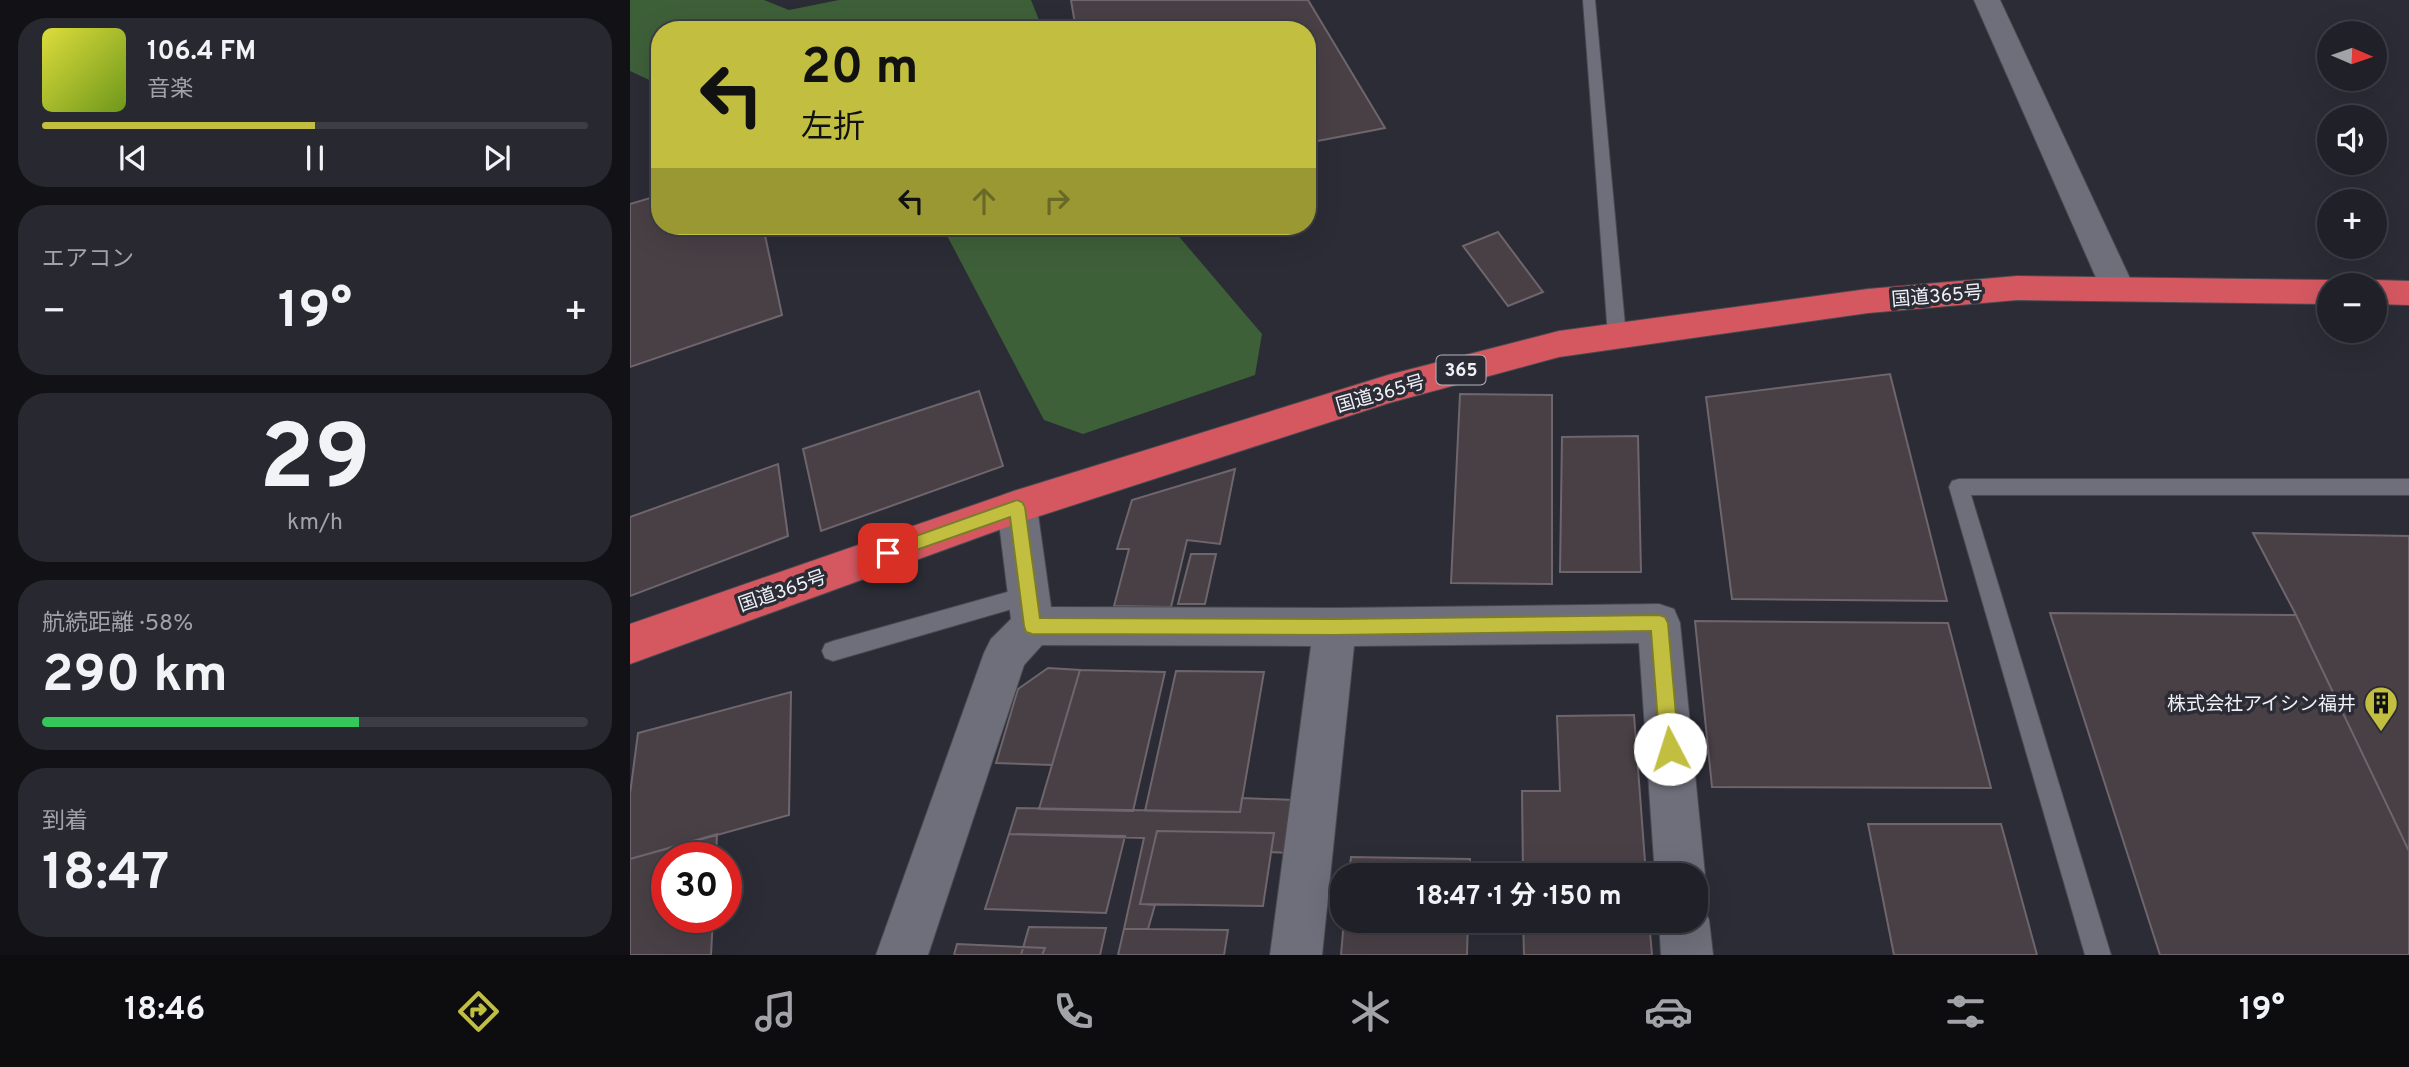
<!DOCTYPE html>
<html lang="ja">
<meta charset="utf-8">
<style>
:root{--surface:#202128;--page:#282930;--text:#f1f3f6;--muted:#a2a3a8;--line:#3d3e45;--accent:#c1be40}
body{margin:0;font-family:Overpass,"Noto Sans JP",sans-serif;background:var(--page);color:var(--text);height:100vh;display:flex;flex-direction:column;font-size:26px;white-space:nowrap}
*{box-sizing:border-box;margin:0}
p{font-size:23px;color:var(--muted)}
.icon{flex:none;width:38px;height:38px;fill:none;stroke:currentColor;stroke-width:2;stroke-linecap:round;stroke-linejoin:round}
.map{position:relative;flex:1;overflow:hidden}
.details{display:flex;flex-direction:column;gap:18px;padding:18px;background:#121216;width:630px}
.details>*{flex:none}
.hud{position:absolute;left:21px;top:21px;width:665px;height:214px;border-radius:28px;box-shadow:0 7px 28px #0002,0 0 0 2px var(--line);background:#c1be40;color:#111;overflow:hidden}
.needle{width:46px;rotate:92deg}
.buttons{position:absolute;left:1687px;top:21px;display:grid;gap:14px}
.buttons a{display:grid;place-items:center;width:70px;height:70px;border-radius:50%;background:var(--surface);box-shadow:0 7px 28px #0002,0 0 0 2px var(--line);font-size:35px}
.speed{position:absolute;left:21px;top:842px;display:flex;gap:14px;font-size:35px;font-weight:700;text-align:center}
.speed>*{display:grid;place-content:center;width:91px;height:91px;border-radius:50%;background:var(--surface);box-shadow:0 7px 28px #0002,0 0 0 2px var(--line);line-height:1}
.speed .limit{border:10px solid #d22;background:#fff;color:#111}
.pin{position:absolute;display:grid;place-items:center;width:60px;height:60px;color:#fff;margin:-30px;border-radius:14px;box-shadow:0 4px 10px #0006}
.me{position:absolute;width:77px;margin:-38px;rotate:355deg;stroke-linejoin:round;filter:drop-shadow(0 0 5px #0008)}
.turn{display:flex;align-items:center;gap:24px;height:147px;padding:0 35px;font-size:32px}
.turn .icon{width:91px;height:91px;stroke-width:2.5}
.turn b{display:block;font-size:49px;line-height:60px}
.lanes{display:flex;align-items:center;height:66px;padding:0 35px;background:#0003;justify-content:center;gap:35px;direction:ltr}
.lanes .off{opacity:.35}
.big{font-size:52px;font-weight:700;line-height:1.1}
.details .card{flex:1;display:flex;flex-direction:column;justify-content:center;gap:10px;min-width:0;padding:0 24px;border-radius:28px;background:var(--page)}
.details .dial{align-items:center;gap:0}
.dial b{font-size:91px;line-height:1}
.song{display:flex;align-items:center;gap:21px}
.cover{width:84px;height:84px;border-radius:10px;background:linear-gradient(135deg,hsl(60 70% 55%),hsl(80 70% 35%))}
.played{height:7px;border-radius:4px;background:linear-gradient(90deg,var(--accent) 50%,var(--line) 50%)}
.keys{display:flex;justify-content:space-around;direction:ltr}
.heat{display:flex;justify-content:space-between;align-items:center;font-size:38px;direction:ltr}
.charge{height:10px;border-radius:5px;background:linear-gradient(90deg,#34c759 58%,var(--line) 0)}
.trip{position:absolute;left:700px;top:863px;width:378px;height:70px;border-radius:28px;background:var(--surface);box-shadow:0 7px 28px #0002,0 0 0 2px var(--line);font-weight:700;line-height:70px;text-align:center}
.dock{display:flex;height:112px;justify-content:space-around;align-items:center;background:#0d0d10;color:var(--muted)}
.dock .icon{width:49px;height:49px}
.dock .active{color:var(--accent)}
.dock b{font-size:32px;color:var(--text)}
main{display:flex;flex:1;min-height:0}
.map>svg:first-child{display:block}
</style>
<main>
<section class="details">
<div class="card">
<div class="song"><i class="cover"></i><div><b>106.4 FM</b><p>音楽</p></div></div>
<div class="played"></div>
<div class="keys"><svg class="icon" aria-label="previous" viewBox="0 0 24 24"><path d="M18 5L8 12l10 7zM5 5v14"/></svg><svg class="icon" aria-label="pause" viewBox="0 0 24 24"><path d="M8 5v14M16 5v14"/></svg><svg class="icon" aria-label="next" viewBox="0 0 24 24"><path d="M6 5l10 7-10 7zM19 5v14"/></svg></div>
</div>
<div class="card"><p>エアコン</p>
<div class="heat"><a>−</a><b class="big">19°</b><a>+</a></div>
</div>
<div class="card dial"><b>29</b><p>km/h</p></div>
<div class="card"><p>航続距離 · 58%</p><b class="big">290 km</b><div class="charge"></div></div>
<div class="card"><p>到着</p><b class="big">18:47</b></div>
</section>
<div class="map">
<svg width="1779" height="955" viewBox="0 0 1779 955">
<rect width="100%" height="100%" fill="#2b2c35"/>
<path fill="#3e6039" d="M0,0H134L159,10L209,0H401L413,30H30V85L0,71Z
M312,226H540L632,334L625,375L453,434L414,420Z"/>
<path fill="#494046" stroke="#6f656c" stroke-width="2" d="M441,0H678L755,128L677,143V30H446Z
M30,195V226H133L152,315L0,367V204Z
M868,232L913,292L878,306L833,246Z
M1260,374L1317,601L1102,599L1076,397Z
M349,391L373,466L191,531L173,449Z
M830,394L922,395V584L821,583Z
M1008,436L1011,572H930L932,437Z
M148,464L158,536L0,596V517Z
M605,469L590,544L557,540L541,607L484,606L499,549H487L502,500Z
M1623,533L1779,536V851L1666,615Z
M561,554H586L575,604H548Z
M1420,613L1666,615L1779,851V955H1530Z
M1065,621L1318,623L1361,788L1082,787Z
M418,668L450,670L422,765L366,763L388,689Z
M450,670L535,672L503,811L409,809Z
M546,671L634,672L610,812L515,811Z
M161,692L159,815L0,859V794L8,733Z
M1004,715L1016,875H893L892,791H930L927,716Z
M612,798L664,800L658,853L641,852L644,833L527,831L510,904L525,905L518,929H494L514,838L379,834L387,808L610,812Z
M1238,824H1371L1407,955H1264Z
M527,831L644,833L633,906L510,904Z
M87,834L86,858H37V917H83L81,955H0V859Z
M379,834L495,836L476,913L355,909Z
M721,857L840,859V875H719Z
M714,920H838L837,955H711Z
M893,920H1019L1022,955H894Z
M399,927L476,928L470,955H391Z
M494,929H518L598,930L594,955H488Z
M327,944L415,948L412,955H324Z"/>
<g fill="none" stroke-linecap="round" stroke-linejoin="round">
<g stroke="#494951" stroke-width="2">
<path id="lane" d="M953,0H965L996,336L993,341H981L978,336Z
M1329,479H1779V495H1341L1481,955H1455L1319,487L1322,481Z
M399,586L406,588L409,595L406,602L399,604L203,661L195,658L192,651L195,644L203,641Z"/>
</g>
<g stroke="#494951" stroke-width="2">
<path id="street" d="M1344,0H1370L1505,289L1500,298L1488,301L1476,298L1471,289Z
M387,490L401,495L407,507L421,607L705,608L1029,604L1044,609L1050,623L1075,875L1067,892L1066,875H1025L1009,643L724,646L692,955H640L681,646L412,645L394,665L298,955H246L354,653L361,639L381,619L367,507L373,495Z
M1066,900L1072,902L1079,920L1083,955H1031L1029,920H1066Z"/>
</g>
<g stroke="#494951" stroke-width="2">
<path id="highway" d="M1387,276L1699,280L1712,285H1699V304L1387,300L1238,313L929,357L759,403L391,522L0,664V624L387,490L758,375L929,331L1238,289Z
M1745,280L1779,281V305L1745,304V285H1732Z"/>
</g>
<use href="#lane" fill="#6e6f7a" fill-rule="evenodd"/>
<use href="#street" fill="#6e6f7a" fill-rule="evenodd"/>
<use href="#highway" fill="#d55861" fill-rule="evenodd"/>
</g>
<path fill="#c1be40" stroke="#7d7c2a" stroke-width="2" d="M387,500L392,502L395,507L410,618L705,619L1029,615L1035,617L1038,623L1049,749L1046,755L1040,758L1033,755L1030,749L1021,631L705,635L402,634L396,632L394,626L380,517L258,560L252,558L249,553L252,548Z"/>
<defs>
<g id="building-pin" transform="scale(1.75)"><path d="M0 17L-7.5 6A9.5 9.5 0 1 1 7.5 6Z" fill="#c1be40" stroke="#2b2c35"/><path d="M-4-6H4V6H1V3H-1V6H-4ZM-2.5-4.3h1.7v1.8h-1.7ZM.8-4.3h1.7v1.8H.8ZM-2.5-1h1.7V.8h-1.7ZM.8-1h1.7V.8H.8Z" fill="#111"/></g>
</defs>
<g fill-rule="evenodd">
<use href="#building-pin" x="1751" y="703"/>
</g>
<g text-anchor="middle" stroke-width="7" stroke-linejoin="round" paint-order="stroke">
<rect fill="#2b2c35" stroke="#b5b6bd" stroke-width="2" x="806.5" y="355.5" width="49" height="29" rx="5"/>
<g font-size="18" font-weight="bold" fill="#f0f1f7">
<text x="831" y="376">365</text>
</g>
<g font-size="19" fill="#f0f1f7" stroke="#2b2c35">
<text transform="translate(1307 295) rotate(-5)" y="7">国道365号</text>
<text transform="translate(750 393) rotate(-16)" y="7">国道365号</text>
<text transform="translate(152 590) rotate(-19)" y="7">国道365号</text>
</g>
<g font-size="19" fill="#f0f1f7" stroke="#2b2c35" text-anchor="end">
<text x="1726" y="710">株式会社アイシン福井</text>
</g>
</g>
</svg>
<div class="buttons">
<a><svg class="needle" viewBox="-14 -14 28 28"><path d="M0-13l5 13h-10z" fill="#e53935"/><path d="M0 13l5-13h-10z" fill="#a2a3a8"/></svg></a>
<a><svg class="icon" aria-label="sound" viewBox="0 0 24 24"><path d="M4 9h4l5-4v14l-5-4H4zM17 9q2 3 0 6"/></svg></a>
<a>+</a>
<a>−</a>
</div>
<div class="speed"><div class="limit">30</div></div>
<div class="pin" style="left:258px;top:553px;background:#d93025"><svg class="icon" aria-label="arrive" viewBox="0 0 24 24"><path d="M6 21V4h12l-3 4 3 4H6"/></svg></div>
<svg class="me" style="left:1040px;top:749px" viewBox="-20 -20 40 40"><circle r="19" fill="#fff"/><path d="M0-13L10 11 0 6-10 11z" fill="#c1be40"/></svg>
<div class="trip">18:47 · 1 分 · 150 m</div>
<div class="hud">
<div class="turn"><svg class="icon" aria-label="left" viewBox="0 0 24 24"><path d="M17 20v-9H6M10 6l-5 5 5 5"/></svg><div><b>20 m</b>左折</div></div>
<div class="lanes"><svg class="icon" aria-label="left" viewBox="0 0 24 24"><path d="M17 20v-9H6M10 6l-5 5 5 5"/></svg><svg class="icon off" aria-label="ahead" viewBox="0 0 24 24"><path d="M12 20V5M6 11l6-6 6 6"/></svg><svg class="icon off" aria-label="right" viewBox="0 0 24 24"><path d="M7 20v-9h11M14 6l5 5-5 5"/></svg></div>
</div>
</div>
</main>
<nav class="dock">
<b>18:46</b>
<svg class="icon active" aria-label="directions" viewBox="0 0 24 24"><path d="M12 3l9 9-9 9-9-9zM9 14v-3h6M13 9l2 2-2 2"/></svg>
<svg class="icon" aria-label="music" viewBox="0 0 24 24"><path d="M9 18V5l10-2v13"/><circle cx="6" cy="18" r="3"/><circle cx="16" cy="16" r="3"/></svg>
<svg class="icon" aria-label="phone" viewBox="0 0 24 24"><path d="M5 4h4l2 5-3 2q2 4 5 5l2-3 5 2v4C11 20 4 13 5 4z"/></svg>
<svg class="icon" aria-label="climate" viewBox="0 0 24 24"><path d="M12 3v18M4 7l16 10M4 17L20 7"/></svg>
<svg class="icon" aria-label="car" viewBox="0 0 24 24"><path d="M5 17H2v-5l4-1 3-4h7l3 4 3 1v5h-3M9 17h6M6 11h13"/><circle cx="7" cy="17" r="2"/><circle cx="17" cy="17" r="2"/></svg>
<svg class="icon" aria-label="filters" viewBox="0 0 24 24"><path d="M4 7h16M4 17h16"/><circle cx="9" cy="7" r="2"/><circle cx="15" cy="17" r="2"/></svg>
<b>19°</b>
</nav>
